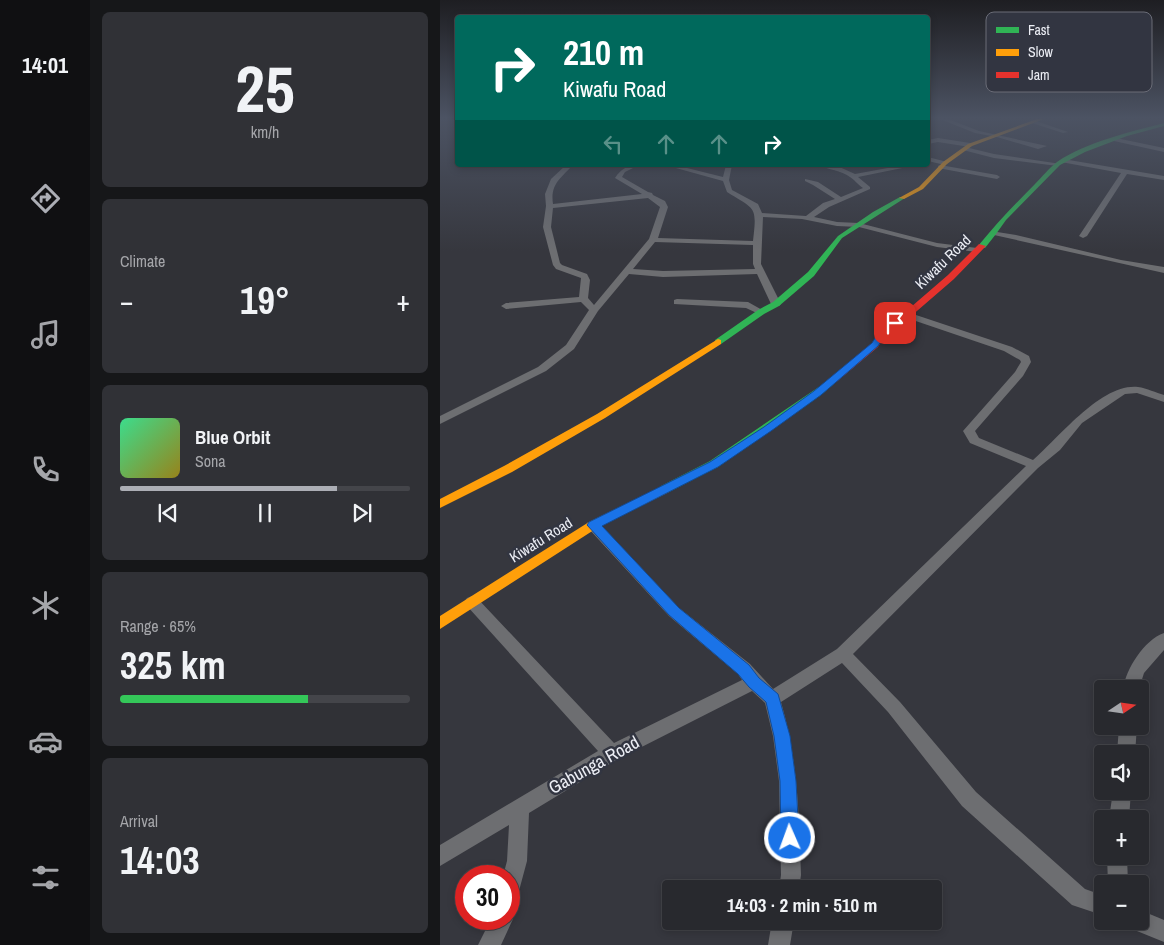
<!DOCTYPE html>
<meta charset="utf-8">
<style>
:root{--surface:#28292e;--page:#303136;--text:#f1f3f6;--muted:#a5a6aa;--line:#44454a;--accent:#acaeb5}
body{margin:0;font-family:"Archivo Narrow",sans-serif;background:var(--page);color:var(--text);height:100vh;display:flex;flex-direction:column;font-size:19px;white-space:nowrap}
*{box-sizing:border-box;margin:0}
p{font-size:16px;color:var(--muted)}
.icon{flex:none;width:28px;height:28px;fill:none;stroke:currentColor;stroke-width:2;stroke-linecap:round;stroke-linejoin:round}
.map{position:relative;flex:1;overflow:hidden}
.sheet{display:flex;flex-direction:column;gap:12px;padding:12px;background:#161719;width:350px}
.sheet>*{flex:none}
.guide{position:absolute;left:15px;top:15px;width:475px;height:152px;border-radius:5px;box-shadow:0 2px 8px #0003,0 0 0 1px var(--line);background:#00695c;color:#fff;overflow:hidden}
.needle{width:32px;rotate:77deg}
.fabs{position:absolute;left:654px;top:680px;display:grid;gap:10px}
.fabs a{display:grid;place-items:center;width:55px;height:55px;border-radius:5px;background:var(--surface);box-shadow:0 2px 8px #0003,0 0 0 1px var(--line);font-size:25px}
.speed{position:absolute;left:15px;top:865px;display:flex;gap:10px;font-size:25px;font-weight:700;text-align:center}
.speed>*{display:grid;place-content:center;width:65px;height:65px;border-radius:50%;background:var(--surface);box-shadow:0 2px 8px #0003,0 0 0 1px var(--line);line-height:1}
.speed .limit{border:8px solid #d22;background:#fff;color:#111}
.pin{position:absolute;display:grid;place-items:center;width:42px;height:42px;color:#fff;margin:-21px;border-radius:10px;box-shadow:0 2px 8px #0006}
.me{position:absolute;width:55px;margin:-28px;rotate:358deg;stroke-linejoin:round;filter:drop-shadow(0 0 4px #0008)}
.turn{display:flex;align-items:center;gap:18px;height:105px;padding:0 25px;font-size:22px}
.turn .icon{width:65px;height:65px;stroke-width:2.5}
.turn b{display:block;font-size:35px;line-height:42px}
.lanes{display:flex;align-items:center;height:48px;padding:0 25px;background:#0003;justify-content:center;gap:25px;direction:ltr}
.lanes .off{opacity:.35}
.big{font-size:38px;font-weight:700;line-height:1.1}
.sheet .widget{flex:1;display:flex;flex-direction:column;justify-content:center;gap:8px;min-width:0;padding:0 18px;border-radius:8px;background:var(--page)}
.sheet .dial{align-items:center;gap:0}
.dial b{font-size:65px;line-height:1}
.song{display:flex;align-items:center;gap:15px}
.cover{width:60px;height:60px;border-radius:8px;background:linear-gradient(135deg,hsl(150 70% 55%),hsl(50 70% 35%))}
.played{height:5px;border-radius:2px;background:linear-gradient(90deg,var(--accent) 75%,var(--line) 75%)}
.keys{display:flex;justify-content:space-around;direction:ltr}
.heat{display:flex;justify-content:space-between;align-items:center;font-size:28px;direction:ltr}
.charge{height:8px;border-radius:4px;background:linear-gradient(90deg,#34c759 65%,var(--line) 0)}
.trip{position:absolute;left:222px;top:880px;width:280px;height:50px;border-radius:5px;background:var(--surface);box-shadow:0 2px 8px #0003,0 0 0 1px var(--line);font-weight:700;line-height:50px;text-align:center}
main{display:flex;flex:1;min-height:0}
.tabs{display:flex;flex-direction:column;width:90px;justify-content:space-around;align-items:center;background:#101012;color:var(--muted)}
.tabs .icon{width:35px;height:35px}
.tabs .current{color:var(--accent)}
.tabs b{font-size:22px;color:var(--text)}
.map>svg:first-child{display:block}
</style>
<main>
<nav class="tabs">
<b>14:01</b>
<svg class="icon current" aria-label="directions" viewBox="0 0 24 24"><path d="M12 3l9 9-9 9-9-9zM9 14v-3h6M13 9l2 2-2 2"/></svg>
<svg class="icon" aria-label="music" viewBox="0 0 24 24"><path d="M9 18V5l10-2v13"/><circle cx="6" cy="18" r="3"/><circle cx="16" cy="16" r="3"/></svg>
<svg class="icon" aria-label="phone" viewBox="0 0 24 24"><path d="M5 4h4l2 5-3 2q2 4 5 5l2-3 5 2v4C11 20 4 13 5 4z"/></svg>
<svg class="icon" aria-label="climate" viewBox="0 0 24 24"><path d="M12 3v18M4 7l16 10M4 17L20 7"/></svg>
<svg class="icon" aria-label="car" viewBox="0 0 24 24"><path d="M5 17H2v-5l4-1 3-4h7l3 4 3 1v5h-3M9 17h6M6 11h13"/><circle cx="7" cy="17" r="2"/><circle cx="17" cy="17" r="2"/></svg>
<svg class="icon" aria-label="filters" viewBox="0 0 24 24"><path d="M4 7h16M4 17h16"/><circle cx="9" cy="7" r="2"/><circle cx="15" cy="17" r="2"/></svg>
</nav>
<section class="sheet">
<div class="widget dial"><b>25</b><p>km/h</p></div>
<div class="widget"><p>Climate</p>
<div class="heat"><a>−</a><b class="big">19°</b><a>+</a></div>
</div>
<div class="widget">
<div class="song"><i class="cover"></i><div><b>Blue Orbit</b><p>Sona</p></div></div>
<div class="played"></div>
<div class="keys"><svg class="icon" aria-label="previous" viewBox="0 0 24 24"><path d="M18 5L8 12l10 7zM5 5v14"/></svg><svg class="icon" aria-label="pause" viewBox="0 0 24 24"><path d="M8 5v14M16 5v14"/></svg><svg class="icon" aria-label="next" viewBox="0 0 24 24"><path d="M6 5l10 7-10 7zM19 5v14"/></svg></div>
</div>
<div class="widget"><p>Range · 65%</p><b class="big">325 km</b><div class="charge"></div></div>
<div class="widget"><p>Arrival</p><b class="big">14:03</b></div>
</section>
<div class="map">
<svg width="724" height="945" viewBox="0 0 724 945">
<rect width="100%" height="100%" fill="#36373e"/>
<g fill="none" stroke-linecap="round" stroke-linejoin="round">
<path fill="#6d6e71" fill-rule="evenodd" d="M500,119H508L539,131L607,146L598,149L557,137L535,133Z
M592,121H596L628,132L623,133L592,123Z
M498,138L530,143L533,145L530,147L498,142L488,144V140Z
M676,138L724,148V152L674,141Z
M525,147L554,154L621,164L618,166L554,158L523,150Z
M488,157L507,162L508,163L505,165L488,161Z
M623,159L724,176V180L687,174L647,236L643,238L639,236L681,173L621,162V160Z
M126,165H133C121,178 110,184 113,204L202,194L175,178C181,169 187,165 199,165L185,172L182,177L208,192L212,193L213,195L225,201L228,207L218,238L313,241C317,206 316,210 287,192L283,181L225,165H235L283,177L286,165H292L289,180L292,190L318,204L322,213L366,216L383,203L395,199L373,185L365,181V179L378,182L401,197L423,188C417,184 415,180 410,177C401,170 388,170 379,165H395L415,174L464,165H477L418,177L430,187V189L389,207L374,217L397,222L419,223L497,243L537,248L541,250L537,252L497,247L419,227L397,226L362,219L323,217L321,264L341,304L339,306H333L331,304L317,274L223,277L189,274L158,311L134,349L106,371L0,424V416L98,367L126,345L149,310L141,302L66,309L61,306L66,303L139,297L141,278L116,269L113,265L103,227L106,206L105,194L111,179ZM208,198L220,207L209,239L154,305L148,298L150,280L147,274L122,265L120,263L111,227L113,208ZM215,242L313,245V264L315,269L223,271L193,269Z
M500,165L557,175L560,177L557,179L498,168V166Z
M551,231L576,235L681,260L724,267V273L554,235H551Z
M237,299L308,302L326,312L321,315L306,308L234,304V300Z
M467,312L572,347L589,356L591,362L583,376L535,431L539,438L593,460C619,438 661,383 698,387C707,388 716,393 724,395V402L697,393L685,394L642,423L620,450L598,468L413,654L460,702L536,792L645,889L662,895V915L632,905L522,806L448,712L402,663L341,702C358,761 359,814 361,875L359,889H339L341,875L339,781L333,736L325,703L312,691L178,759L89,813L87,861L76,902L69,905V876H63L67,861L69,825L0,866V845L158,751L27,606L24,602L27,598L32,596L37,598L174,743L302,680L298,674L229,616L148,528L146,525L148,522H158L239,608L310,664L333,689L397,649L586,466L530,443L523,431L575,372L581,362L580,360L564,351L464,317L462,315Z
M724,633V650L704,673L699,689H683C686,669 704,640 724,633Z
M679,726H697L695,754H677Z
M673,791H691L689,819H669Z
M667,856H687L688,884H668Z
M700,910L724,920V942L692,929L689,921H700Z
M69,911L73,919L61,945H38L51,919H69Z
M332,921H354L350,945H328Z"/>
<path fill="#30b455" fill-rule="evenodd" d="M724,123V126L687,136L645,152L620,165L566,220L556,234L545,248L538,246C556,224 575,204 595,184C602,177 609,168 617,162C646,142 690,132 724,123Z
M460,197L465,198L402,238L374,276L339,306L324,314L281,344H275V340L318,310L333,302L368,272L398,236L433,212Z
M392,378L397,381L381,395L278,467L229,492H221L219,489L221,486L270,461Z"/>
<path fill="#ff9f0a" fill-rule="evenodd" d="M597,119H604L532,146L507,164L483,189L464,199L459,198L479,187L503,162L528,144Z
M278,339L281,340V344L165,418L72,472L0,508V499L64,466L157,414Z
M225,485L229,486L231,489L229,492L157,528L0,629V616L149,522Z"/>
<path fill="#e5322d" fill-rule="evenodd" d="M539,244L546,246L514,279L470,317L446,334L438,347L395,383H389L387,381L389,379L432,343L440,330L464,313L508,275Z"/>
</g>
<linearGradient id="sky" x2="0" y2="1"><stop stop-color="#1e1e22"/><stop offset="0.47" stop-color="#4c5363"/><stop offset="1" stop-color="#4c5363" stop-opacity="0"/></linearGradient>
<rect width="724" height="251" fill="url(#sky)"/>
<path fill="#1a73e8" stroke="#114b97" d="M455,321L459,323L446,334L438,346L381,395L331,431L278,467L162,526L239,608L309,665L319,678L338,694L350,736L356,781L359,838L356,844L350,847L344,844L341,838L340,781L334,736L326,702L309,687L298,674L229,615L147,525L149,522L270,462L324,427L374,391L432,343L440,330Z"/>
<g text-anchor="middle" stroke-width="5" stroke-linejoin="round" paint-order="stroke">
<g font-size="15" fill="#eceef5" stroke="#323541">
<text transform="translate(503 262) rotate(-44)" y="5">Kiwafu Road</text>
<text transform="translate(101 540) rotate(-32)" y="5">Kiwafu Road</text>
</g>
<g font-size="18" fill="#eceef5" stroke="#323541">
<text transform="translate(154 765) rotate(-29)" y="6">Gabunga Road</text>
</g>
</g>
<rect x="546" y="12" width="166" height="80" rx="8" fill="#323541" stroke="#6a6c77" stroke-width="1"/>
<rect x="556" y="27" width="23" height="6" fill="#30b455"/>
<rect x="556" y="49" width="23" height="7" fill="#ff9f0a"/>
<rect x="556" y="72" width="23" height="6" fill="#e5322d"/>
<g font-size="14" fill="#eceef5">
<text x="588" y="35">Fast</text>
<text x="588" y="57">Slow</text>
<text x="588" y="80">Jam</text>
</g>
</svg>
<div class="fabs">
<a><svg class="needle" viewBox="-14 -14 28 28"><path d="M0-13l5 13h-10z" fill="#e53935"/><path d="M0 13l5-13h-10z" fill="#a5a6aa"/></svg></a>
<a><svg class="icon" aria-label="sound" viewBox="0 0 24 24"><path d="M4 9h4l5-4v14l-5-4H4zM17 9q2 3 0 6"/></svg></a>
<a>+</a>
<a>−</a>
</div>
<div class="speed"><div class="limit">30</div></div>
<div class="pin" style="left:455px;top:323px;background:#d93025"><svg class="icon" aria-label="arrive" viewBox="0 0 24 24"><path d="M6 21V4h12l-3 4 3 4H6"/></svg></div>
<svg class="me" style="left:350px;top:838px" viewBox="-20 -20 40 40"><circle r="17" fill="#1a73e8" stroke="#fff" stroke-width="3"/><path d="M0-11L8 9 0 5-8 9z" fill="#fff"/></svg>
<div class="trip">14:03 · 2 min · 510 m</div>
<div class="guide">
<div class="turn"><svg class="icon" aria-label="right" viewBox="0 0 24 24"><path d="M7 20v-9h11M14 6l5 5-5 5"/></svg><div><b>210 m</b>Kiwafu Road</div></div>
<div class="lanes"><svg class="icon off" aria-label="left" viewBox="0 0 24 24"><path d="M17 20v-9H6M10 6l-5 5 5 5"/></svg><svg class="icon off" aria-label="ahead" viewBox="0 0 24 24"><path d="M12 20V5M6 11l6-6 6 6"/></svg><svg class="icon off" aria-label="ahead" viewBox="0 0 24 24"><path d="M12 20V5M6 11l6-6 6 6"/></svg><svg class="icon" aria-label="right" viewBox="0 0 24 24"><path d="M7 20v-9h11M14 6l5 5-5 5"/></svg></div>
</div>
</div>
</main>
